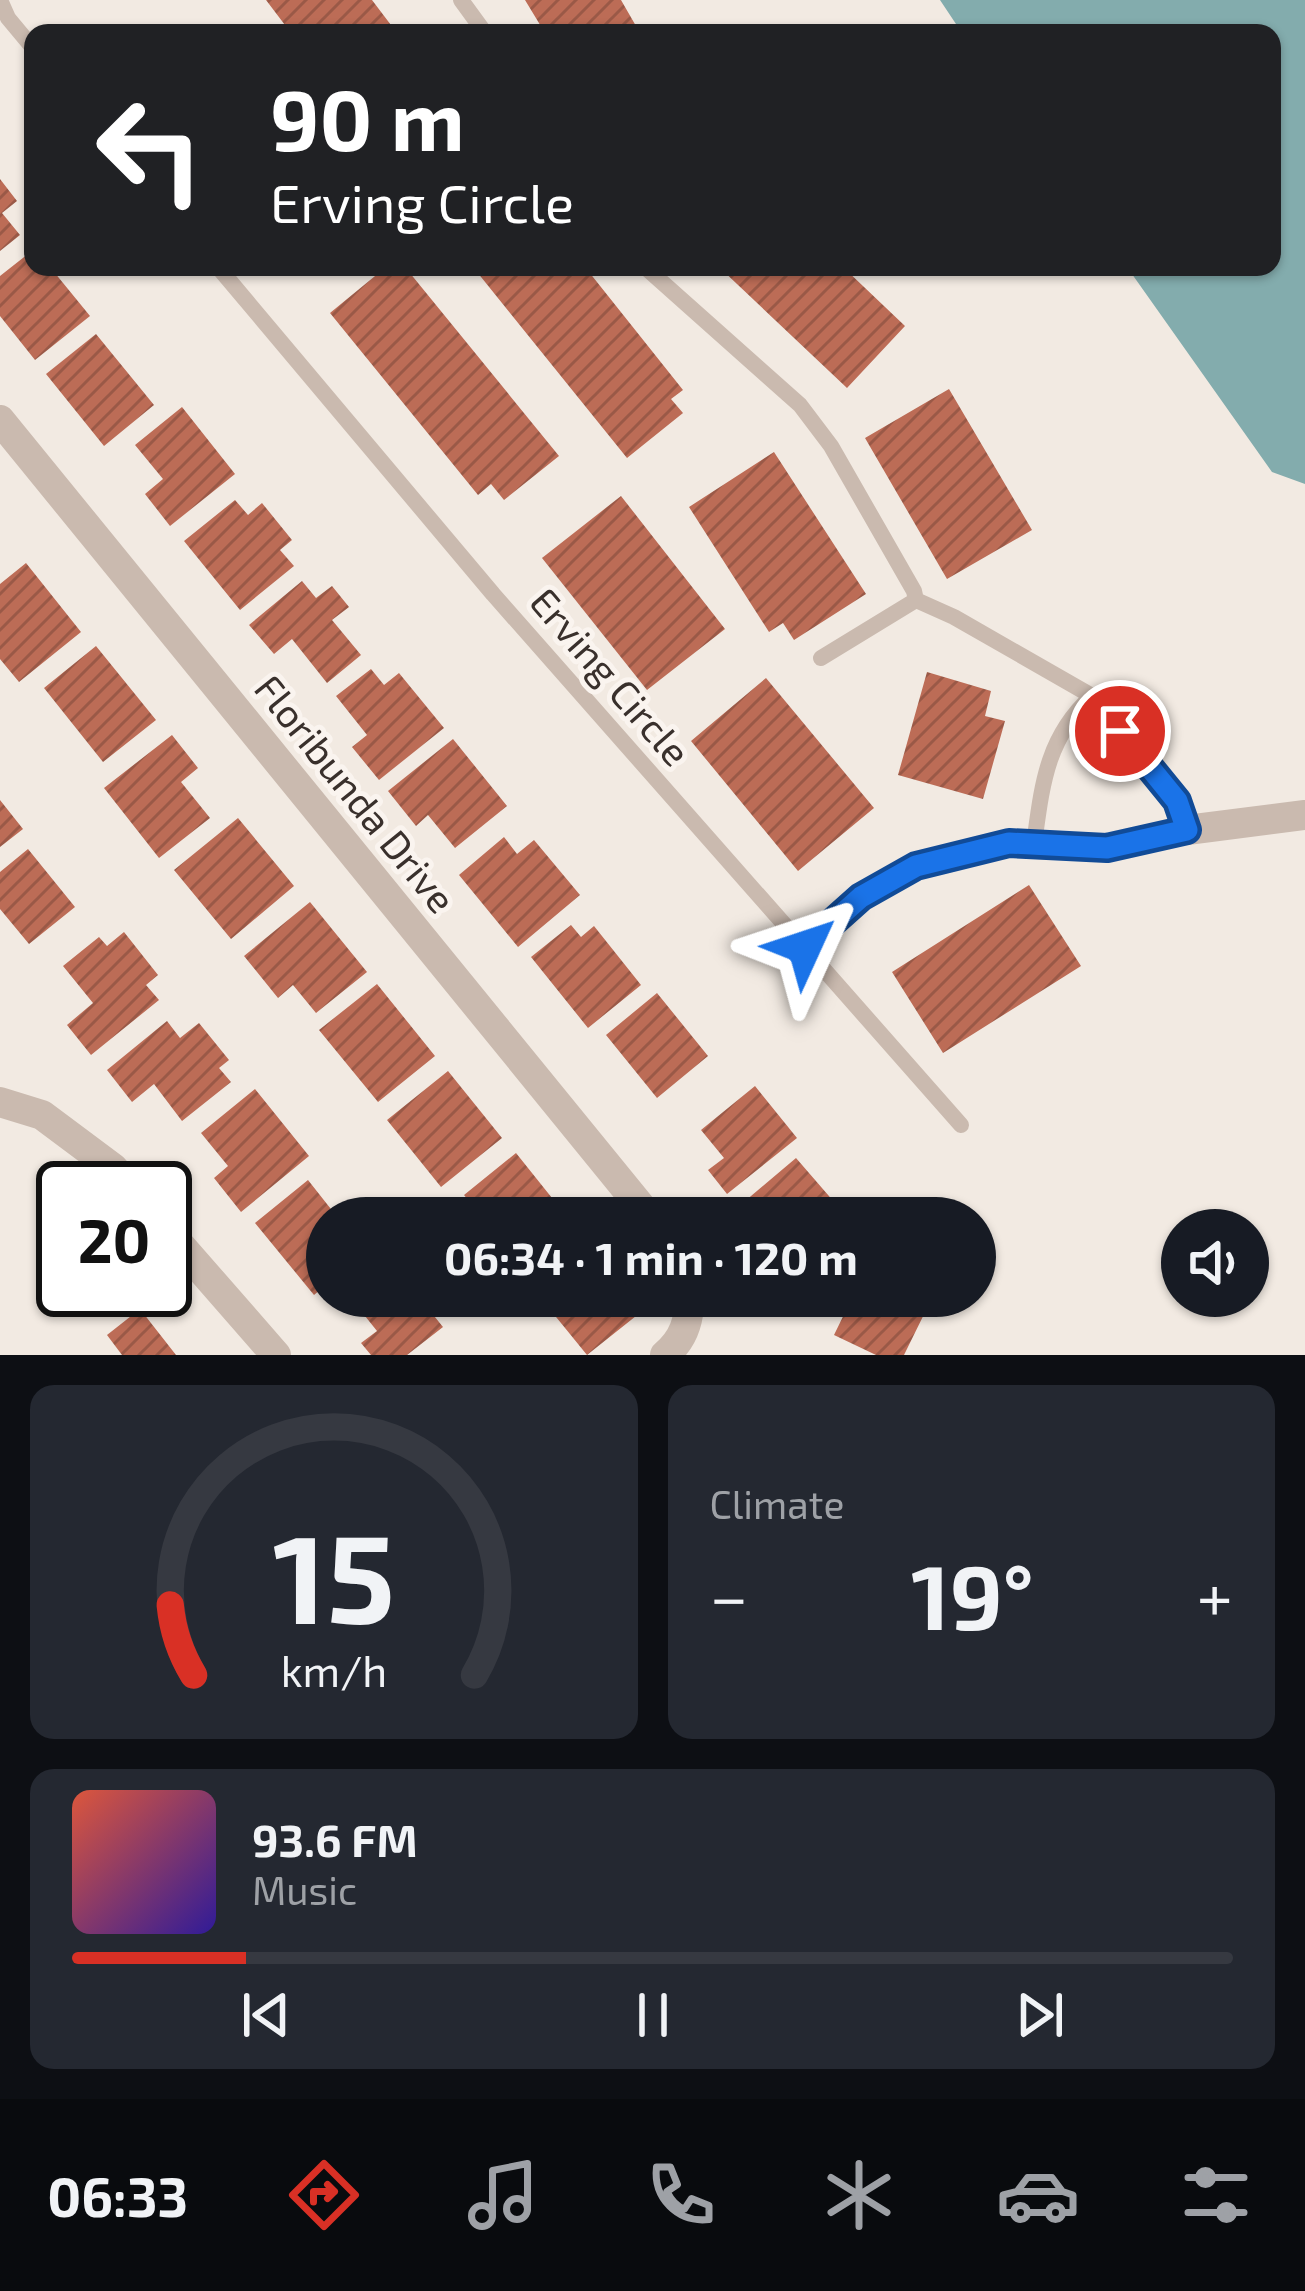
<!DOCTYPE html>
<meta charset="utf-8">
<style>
:root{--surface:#171b24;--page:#242831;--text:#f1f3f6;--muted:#9ea1a6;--line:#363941;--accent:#d93025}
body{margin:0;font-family:"Exo 2",sans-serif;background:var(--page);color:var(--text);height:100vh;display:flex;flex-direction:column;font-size:45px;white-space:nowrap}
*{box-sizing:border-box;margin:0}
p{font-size:39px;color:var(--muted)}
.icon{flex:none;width:66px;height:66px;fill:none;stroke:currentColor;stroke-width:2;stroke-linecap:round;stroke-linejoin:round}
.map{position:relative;height:1355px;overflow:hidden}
.drawer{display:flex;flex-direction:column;gap:30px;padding:30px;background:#0d0f14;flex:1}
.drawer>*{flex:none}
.hud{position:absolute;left:24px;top:24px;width:1257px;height:252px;border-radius:24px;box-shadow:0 3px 9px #0004;background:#202124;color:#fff;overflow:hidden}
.tools{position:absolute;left:1161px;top:1209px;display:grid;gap:24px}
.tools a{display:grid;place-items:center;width:108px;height:108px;border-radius:50%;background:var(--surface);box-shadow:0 3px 9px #0004;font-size:60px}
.speed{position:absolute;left:36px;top:1161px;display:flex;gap:24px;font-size:60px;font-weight:700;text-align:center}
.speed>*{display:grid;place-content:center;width:156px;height:156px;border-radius:50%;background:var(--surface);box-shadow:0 3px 9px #0004;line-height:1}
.speed .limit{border:6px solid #111;border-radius:18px;background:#fff;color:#111}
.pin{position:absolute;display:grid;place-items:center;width:102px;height:102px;color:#fff;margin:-51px;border:6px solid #fff;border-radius:50%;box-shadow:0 3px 12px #0007}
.me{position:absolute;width:132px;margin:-66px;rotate:48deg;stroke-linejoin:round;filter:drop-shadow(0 0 9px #0008)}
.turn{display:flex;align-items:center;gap:42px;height:252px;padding:0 48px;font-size:54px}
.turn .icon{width:156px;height:156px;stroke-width:2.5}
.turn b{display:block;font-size:84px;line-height:102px}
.big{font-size:90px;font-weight:700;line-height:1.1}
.drawer .tile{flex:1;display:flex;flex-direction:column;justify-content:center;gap:18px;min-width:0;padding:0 42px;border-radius:24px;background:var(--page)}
.drawer .dial{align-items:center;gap:0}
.dial svg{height:312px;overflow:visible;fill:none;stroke:var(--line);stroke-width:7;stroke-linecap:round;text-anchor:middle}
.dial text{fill:var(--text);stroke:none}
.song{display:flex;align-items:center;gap:36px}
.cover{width:144px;height:144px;border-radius:18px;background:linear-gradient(135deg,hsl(10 70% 55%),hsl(250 70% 35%))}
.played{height:12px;border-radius:6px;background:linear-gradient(90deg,var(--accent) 15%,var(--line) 15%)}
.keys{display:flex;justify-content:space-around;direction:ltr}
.heat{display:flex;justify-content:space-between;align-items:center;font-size:66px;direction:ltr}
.drawer .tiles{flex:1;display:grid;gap:30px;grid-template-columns:1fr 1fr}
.tile:last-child{grid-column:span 2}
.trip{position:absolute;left:306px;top:1197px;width:690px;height:120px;border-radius:60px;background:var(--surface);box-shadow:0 3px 9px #0004;font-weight:700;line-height:120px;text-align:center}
.dock{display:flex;height:192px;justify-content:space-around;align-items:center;background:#090b0e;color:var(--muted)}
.dock .icon{width:84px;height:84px}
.dock .current{color:var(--accent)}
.dock b{font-size:54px;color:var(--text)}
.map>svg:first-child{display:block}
</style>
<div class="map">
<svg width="1305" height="1355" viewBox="0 0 1305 1355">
<defs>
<pattern id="building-hatch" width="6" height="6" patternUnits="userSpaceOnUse" patternTransform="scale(3)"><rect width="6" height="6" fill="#bc6c56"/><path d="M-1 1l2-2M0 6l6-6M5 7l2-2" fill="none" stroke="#9a5947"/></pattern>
</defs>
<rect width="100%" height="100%" fill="#f2eae2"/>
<path fill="#83acad" d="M940,0H1305V484L1272,472L1127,267H1272V33H962Z"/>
<path fill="url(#building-hatch)" d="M266,0H372L397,33H291Z
M525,0H621L640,33H545Z
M0,179L17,201L2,213L20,235L0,251Z
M33,250V267H50L90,316L35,360L0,316V276Z
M386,267H405L559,456L504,500L491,484L478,495L330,313Z
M473,267H585L683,390L671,399L683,413L627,458Z
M719,267H843L905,326L847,388Z
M96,334L154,405L104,446L46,374Z
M949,389L1032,530L947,579L865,438Z
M182,407L235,474L170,526L145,494L163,479L135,445Z
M774,452L866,594L794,640L783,623L769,632L689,507Z
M621,496L725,629L647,690L542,558Z
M235,500L248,515L262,503L292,540L280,550L294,566L240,610L184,541Z
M26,563L81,632L19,682L0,659V584Z
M302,581L316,598L332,586L349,607L332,620L361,655L327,683L292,639L274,654L249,625Z
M96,646L156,720L103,762L44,688Z
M371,669L384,685L399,673L444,728L379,780L352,747L367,735L336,696Z
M927,672L991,691L985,716L1005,721L983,799L898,775Z
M766,678L874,808L798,871L691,741Z
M172,735L198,768L181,782L210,818L159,858L104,788Z
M453,739L507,806L455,848L428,815L416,826L388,791Z
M0,800L23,829L0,847Z
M238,818L294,886L231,939L174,870Z
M504,837L517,854L534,840L580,895L518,947L459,875Z
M28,849L75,907L29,944L0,909V872Z
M1029,885L1081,966L943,1053L892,972Z
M310,902L367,972L316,1013L293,985L278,998L244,956Z
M571,925L581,937L594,926L641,985L588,1028L531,957Z
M124,932L158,975L146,985L159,1000L91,1055L67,1025L93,1003L63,966L99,937L107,946Z
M377,984L435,1056L378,1102L319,1030Z
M657,993L708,1056L657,1098L606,1035Z
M167,1021L180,1038L199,1023L229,1060L219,1068L231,1082L182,1121L154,1084L132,1102L107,1070Z
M448,1071L502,1138L441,1187L387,1120Z
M755,1086L797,1138L727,1194L708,1170L724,1158L701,1130Z
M255,1089L309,1156L241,1212L214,1178L228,1166L201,1133Z
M516,1153L568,1218H483L464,1195Z
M796,1158L848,1218H747L738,1207Z
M308,1180L338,1218H327V1284L314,1295L255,1223Z
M349,1296H418L443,1327L407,1355H371L361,1343L377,1331Z
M539,1296H619L636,1316L587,1355Z
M853,1296H933L904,1355H876L834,1335Z
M140,1309L176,1355H122L107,1335Z"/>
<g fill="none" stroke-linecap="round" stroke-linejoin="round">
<path stroke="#cabaaf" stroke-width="16" d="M0,0L8,18L33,48
M461,0L485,33
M218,267L493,594L961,1125
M645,267L800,405L831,446L914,591L916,600L954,617L1092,696L1177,801L1187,830L1107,848L1009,843L916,866L861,897L805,947
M821,658L916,600
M1034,844C1042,786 1046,738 1092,696"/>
<path stroke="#cabaaf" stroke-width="30" d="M0,420L650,1218
M1187,830L1305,815
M0,1102L42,1115L113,1168L131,1188
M165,1228L276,1355
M665,1355C684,1339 690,1320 689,1296"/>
</g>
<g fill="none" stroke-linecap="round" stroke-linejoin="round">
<g stroke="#114b97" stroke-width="30">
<path id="route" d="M805,947L861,897L916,866L1009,843L1107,848L1187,830L1177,801L1120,731"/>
</g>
<use href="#route" stroke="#1a73e8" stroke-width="21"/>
</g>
<g text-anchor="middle" stroke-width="10" stroke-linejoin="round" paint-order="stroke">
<g font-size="39" fill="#39302c" stroke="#faf4ef">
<text transform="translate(610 677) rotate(49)" y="14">Erving Circle</text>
<text transform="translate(355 794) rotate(51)" y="14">Floribunda Drive</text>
</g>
</g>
</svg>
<div class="tools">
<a><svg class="icon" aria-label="sound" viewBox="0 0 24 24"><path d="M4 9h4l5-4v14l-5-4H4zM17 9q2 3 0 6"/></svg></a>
</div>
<div class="speed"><div class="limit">20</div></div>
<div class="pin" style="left:1120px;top:731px;background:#d93025"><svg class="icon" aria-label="arrive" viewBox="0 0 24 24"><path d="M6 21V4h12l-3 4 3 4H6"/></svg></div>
<svg class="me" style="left:805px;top:947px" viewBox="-20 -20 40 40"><path d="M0-17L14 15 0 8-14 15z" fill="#1a73e8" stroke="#fff" stroke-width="4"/></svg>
<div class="trip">06:34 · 1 min · 120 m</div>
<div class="hud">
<div class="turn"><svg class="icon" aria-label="left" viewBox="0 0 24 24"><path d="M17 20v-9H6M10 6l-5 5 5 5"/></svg><div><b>90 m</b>Erving Circle</div></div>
</div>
</div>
<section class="drawer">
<div class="tiles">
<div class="tile dial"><svg viewBox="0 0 100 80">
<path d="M14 69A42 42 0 1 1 86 69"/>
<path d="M14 69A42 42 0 0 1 8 51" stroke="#d93025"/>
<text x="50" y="56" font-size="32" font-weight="700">15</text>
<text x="50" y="72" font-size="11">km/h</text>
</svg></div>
<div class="tile"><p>Climate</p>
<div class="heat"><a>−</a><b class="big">19°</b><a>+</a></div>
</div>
<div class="tile">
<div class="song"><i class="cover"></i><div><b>93.6 FM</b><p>Music</p></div></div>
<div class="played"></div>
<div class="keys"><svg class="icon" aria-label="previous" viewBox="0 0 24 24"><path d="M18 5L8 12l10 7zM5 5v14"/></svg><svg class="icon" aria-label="pause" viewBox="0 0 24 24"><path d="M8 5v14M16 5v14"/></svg><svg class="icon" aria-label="next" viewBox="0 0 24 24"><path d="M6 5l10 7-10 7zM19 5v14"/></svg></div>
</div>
</div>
</section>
<nav class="dock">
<b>06:33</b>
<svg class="icon current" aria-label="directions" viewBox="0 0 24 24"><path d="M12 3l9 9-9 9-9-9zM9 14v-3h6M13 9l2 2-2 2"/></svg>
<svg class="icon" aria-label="music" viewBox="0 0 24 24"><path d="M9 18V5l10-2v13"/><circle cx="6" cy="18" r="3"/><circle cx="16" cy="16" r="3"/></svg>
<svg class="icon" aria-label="phone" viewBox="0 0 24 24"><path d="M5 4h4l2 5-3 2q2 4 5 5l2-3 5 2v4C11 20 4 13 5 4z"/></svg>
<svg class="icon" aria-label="climate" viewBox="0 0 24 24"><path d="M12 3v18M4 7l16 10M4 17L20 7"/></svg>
<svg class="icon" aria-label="car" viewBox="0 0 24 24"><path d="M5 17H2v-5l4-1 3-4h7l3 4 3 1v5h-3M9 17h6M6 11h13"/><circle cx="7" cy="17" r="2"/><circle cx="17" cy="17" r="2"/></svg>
<svg class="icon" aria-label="filters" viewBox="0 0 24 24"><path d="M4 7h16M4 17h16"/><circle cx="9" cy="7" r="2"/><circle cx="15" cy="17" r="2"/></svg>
</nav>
